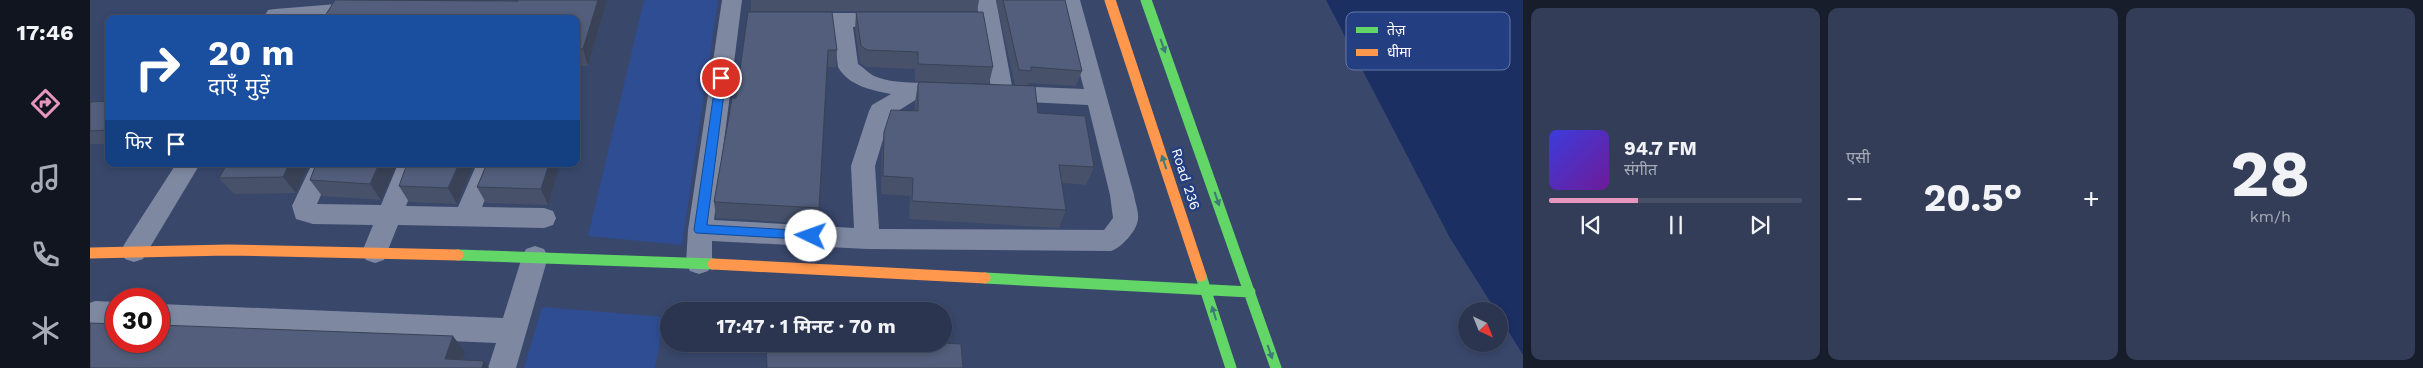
<!DOCTYPE html>
<html lang="hi">
<meta charset="utf-8">
<style>
:root{--surface:#2b3550;--page:#333d57;--text:#f1f3f6;--muted:#a6abb7;--line:#475067;--accent:#e797bd}
body{margin:0;font-family:"Work Sans","Noto Sans Devanagari",sans-serif;background:var(--page);color:var(--text);height:100vh;display:flex;flex-direction:column;font-size:19px;white-space:nowrap}
*{box-sizing:border-box;margin:0}
p{font-size:16px;color:var(--muted)}
.icon{flex:none;width:28px;height:28px;fill:none;stroke:currentColor;stroke-width:2;stroke-linecap:round;stroke-linejoin:round}
.map{position:relative;flex:1;overflow:hidden}
.panel{display:flex;flex-direction:column;gap:8px;padding:8px;background:#181d2c;width:900px}
.panel>*{flex:none}
.top-card{position:absolute;left:15px;top:15px;width:475px;height:152px;border-radius:10px;box-shadow:0 2px 8px #0003,0 0 0 1px var(--line);background:#1a4fa0;color:#fff;overflow:hidden}
.needle{width:32px;rotate:137deg}
.tools{position:absolute;left:1368px;top:302px;display:grid;gap:10px}
.tools a{display:grid;place-items:center;width:50px;height:50px;border-radius:50%;background:var(--surface);box-shadow:0 2px 8px #0003,0 0 0 1px var(--line);font-size:25px}
.speed{position:absolute;left:15px;top:288px;display:flex;gap:10px;font-size:25px;font-weight:700;text-align:center}
.speed>*{display:grid;place-content:center;width:65px;height:65px;border-radius:50%;background:var(--surface);box-shadow:0 2px 8px #0003,0 0 0 1px var(--line);line-height:1}
.speed .limit{border:8px solid #d22;background:#fff;color:#111}
.pin{position:absolute;display:grid;place-items:center;width:42px;height:42px;color:#fff;margin:-21px;border:2px solid #fff;border-radius:50%;box-shadow:0 1px 5px #0007}
.me{position:absolute;width:55px;margin:-28px;rotate:273deg;stroke-linejoin:round;filter:drop-shadow(0 0 4px #0008)}
.turn{display:flex;align-items:center;gap:18px;height:105px;padding:0 20px;font-size:22px}
.turn .icon{width:65px;height:65px;stroke-width:2.5}
.turn b{display:block;font-size:35px;line-height:42px}
.then{display:flex;align-items:center;height:48px;padding:0 20px;background:#0003;gap:10px;font-size:19px}
.big{font-size:38px;font-weight:700;line-height:1.1}
.panel .card{flex:1;display:flex;flex-direction:column;justify-content:center;gap:8px;min-width:0;padding:0 18px;border-radius:10px;background:var(--page)}
.panel .dial{align-items:center;gap:0}
.dial b{font-size:65px;line-height:1}
.song{display:flex;align-items:center;gap:15px}
.cover{width:60px;height:60px;border-radius:8px;background:linear-gradient(135deg,hsl(240 70% 55%),hsl(280 70% 35%))}
.played{height:5px;border-radius:2px;background:linear-gradient(90deg,var(--accent) 35%,var(--line) 35%)}
.keys{display:flex;justify-content:space-around;direction:ltr}
.heat{display:flex;justify-content:space-between;align-items:center;font-size:28px;direction:ltr}
.panel .tiles{flex:1;display:grid;gap:8px;grid-template-columns:repeat(3,1fr)}
.trip{position:absolute;left:570px;top:302px;width:292px;height:50px;border-radius:25px;background:var(--surface);box-shadow:0 2px 8px #0003,0 0 0 1px var(--line);font-weight:700;line-height:50px;text-align:center}
main{display:flex;flex:1;min-height:0}
.menu{display:flex;flex-direction:column;width:90px;justify-content:space-around;align-items:center;background:#111520;color:var(--muted)}
.menu .icon{width:35px;height:35px}
.menu .selected{color:var(--accent)}
.menu b{font-size:22px;color:var(--text)}
.map>svg:first-child{display:block}
</style>
<main>
<nav class="menu">
<b>17:46</b>
<svg class="icon selected" aria-label="directions" viewBox="0 0 24 24"><path d="M12 3l9 9-9 9-9-9zM9 14v-3h6M13 9l2 2-2 2"/></svg>
<svg class="icon" aria-label="music" viewBox="0 0 24 24"><path d="M9 18V5l10-2v13"/><circle cx="6" cy="18" r="3"/><circle cx="16" cy="16" r="3"/></svg>
<svg class="icon" aria-label="phone" viewBox="0 0 24 24"><path d="M5 4h4l2 5-3 2q2 4 5 5l2-3 5 2v4C11 20 4 13 5 4z"/></svg>
<svg class="icon" aria-label="climate" viewBox="0 0 24 24"><path d="M12 3v18M4 7l16 10M4 17L20 7"/></svg>
</nav>
<div class="map">
<svg width="1433" height="368" viewBox="0 0 1433 368">
<rect width="100%" height="100%" fill="#39476b"/>
<path fill="#2f4d92" d="M554,0H628L592,245L498,236Z
M452,307L574,317L565,368H434Z"/>
<path fill="#1b2f62" d="M1236,0H1433V355L1409,316V311H1406L1360,238Z"/>
<g fill="none" stroke-linecap="round" stroke-linejoin="round">
<path fill="#7e88a1" fill-rule="evenodd" d="M632,0H652L624,220L764,228L761,166L779,111L782,105L801,94C781,90 759,86 748,67L743,27L704,25L701,20L704,15L711,13H798L805,15L808,20L805,25L763,27L768,64C773,67 778,73 784,76C810,87 841,79 867,87L870,92L867,97L859,100L827,99L800,116L785,166L789,229L1014,230L1023,218L1020,195L998,105L913,101L905,98L902,93L886,0H906L922,86L994,89L970,0H990L1044,195C1045,202 1049,212 1048,219C1047,231 1031,248 1021,251L777,249L622,241V263L618,271L609,274L600,271L596,263L598,230Z
M272,2L279,3L282,8L279,13L218,19H177L175,15L178,10L185,9Z
M86,164H110L53,259L44,262L35,259L31,251L35,243Z
M308,164H332L316,206L368,207L385,168L393,165L401,168L405,174L392,207L454,208L463,211L466,218L463,225L454,228L308,225L294,260L285,263L276,260L272,252L283,225L223,224L206,219L202,206L220,168L228,165L236,168L240,174L227,204L291,205Z
M445,246L454,249L458,257L426,368H398L406,343L69,328V304L413,318L432,257L436,249Z
M5,301L26,302V326L12,325L10,329L0,332V303Z"/>
<path stroke="#63d668" stroke-width="11" d="M1056,0L1186,368
M368,255L623,264
M1111,276L1141,368
M895,278L1160,292"/>
<path stroke="#ff974d" stroke-width="11" d="M1020,0L1111,276
M0,253L138,250L368,255
M623,264L895,278"/>
</g>
<path fill="#47516a" d="M428,0H517L498,66H486V19L428,1Z
M661,0H889L887,11H661Z
M906,0H975L992,71L986,86L938,83L937,86L925,85Z
M658,12L747,50L746,67H738L729,224L626,218L624,202L646,98Z
M766,12L903,67L899,84L825,81V69L776,67L770,63L765,29Z
M828,84L948,113L1004,167L996,185L972,183L976,210L969,228L819,219L820,196L791,194L792,150L794,132L825,111V102Z
M19,101V144H0V102Z
M137,164H307L291,200L232,196L220,180L226,164L218,167L206,193L144,194L129,178Z
M395,164H470L458,205L396,203L387,187L396,164Z
M383,167L367,204L319,202L309,186Z"/>
<path fill="#394256" d="M508,0H517L498,66L493,49Z
M738,50V67L729,224V208Z
M19,126V133L16,130Z
M199,164H227L218,167L206,193L193,177Z
M289,164H307L291,200L280,184Z
M369,164H392L383,167L367,204L358,188Z
M459,164H470L458,205L451,189Z
M363,336L375,352L369,368L355,359Z
M394,361L399,368H392Z"/>
<path fill="#525e7b" stroke="#394256" d="M245,0L428,1V0H508L493,49H486V19H233Z
M913,0H975L992,71L941,67V71L929,70Z
M658,12H742L747,50H738L729,208L624,202L642,98H646Z
M766,12H893L903,67L828,64V52L777,50L771,46Z
M830,82L945,86L948,113L995,116L1004,167L969,165L976,210L822,201L823,178L793,176L794,132L801,110L828,111V84Z
M19,101V126L16,130L0,131V102Z
M137,164H199L193,177L129,178Z
M226,164H289L280,184L220,180Z
M317,164H369L358,188L309,186Z
M397,164H459L451,189L387,187Z
M0,323L26,324V341H69V325L363,336L355,359L394,361L392,368H0Z
M854,343L871,344L873,368H677L676,344Z"/>
<defs><path id="oneway-solid" d="M-6-.8H1V-3.2L6.5 0L1 3.2V.8H-6Z" transform="scale(1.25)"/></defs>
<g fill="#3d7b77">
<use href="#oneway-solid" transform="translate(1073 46) rotate(70)"/>
<use href="#oneway-solid" transform="translate(1074 162) rotate(-108)"/>
<use href="#oneway-solid" transform="translate(1127 199) rotate(71)"/>
<use href="#oneway-solid" transform="translate(1124 313) rotate(-107)"/>
<use href="#oneway-solid" transform="translate(1180 352) rotate(71)"/>
</g>
<path fill="#1a73e8" stroke="#114b97" d="M631,74L636,78L617,225L721,231L727,236L726,240L606,233L604,230L626,78Z"/>
<g text-anchor="middle" stroke-width="5" stroke-linejoin="round" paint-order="stroke">
<g font-size="14" fill="#fff" stroke="#233e81">
<text transform="translate(1096 179) rotate(72)" y="5">Road 236</text>
</g>
</g>
<rect x="1256" y="12" width="164" height="58" rx="8" fill="#233e81" stroke="#6578a7" stroke-width="1"/>
<rect x="1266" y="27" width="22" height="6" fill="#63d668"/>
<rect x="1266" y="49" width="22" height="7" fill="#ff974d"/>
<g font-size="14" fill="#fff">
<text x="1297" y="35">तेज़</text>
<text x="1297" y="57">धीमा</text>
</g>
</svg>
<div class="tools">
<a><svg class="needle" viewBox="-14 -14 28 28"><path d="M0-13l5 13h-10z" fill="#e53935"/><path d="M0 13l5-13h-10z" fill="#a6abb7"/></svg></a>
</div>
<div class="speed"><div class="limit">30</div></div>
<div class="pin" style="left:631px;top:78px;background:#d93025"><svg class="icon" aria-label="arrive" viewBox="0 0 24 24"><path d="M6 21V4h12l-3 4 3 4H6"/></svg></div>
<svg class="me" style="left:721px;top:236px" viewBox="-20 -20 40 40"><circle r="19" fill="#fff"/><path d="M0-13L10 11 0 6-10 11z" fill="#1a73e8"/></svg>
<div class="trip">17:47 · 1 मिनट · 70 m</div>
<div class="top-card">
<div class="turn"><svg class="icon" aria-label="right" viewBox="0 0 24 24"><path d="M7 20v-9h11M14 6l5 5-5 5"/></svg><div><b>20 m</b>दाएँ मुड़ें</div></div>
<div class="then">फिर<svg class="icon" aria-label="arrive" viewBox="0 0 24 24"><path d="M6 21V4h12l-3 4 3 4H6"/></svg></div>
</div>
</div>
<section class="panel">
<div class="tiles">
<div class="card">
<div class="song"><i class="cover"></i><div><b>94.7 FM</b><p>संगीत</p></div></div>
<div class="played"></div>
<div class="keys"><svg class="icon" aria-label="previous" viewBox="0 0 24 24"><path d="M18 5L8 12l10 7zM5 5v14"/></svg><svg class="icon" aria-label="pause" viewBox="0 0 24 24"><path d="M8 5v14M16 5v14"/></svg><svg class="icon" aria-label="next" viewBox="0 0 24 24"><path d="M6 5l10 7-10 7zM19 5v14"/></svg></div>
</div>
<div class="card"><p>एसी</p>
<div class="heat"><a>−</a><b class="big">20.5°</b><a>+</a></div>
</div>
<div class="card dial"><b>28</b><p>km/h</p></div>
</div>
</section>
</main>
